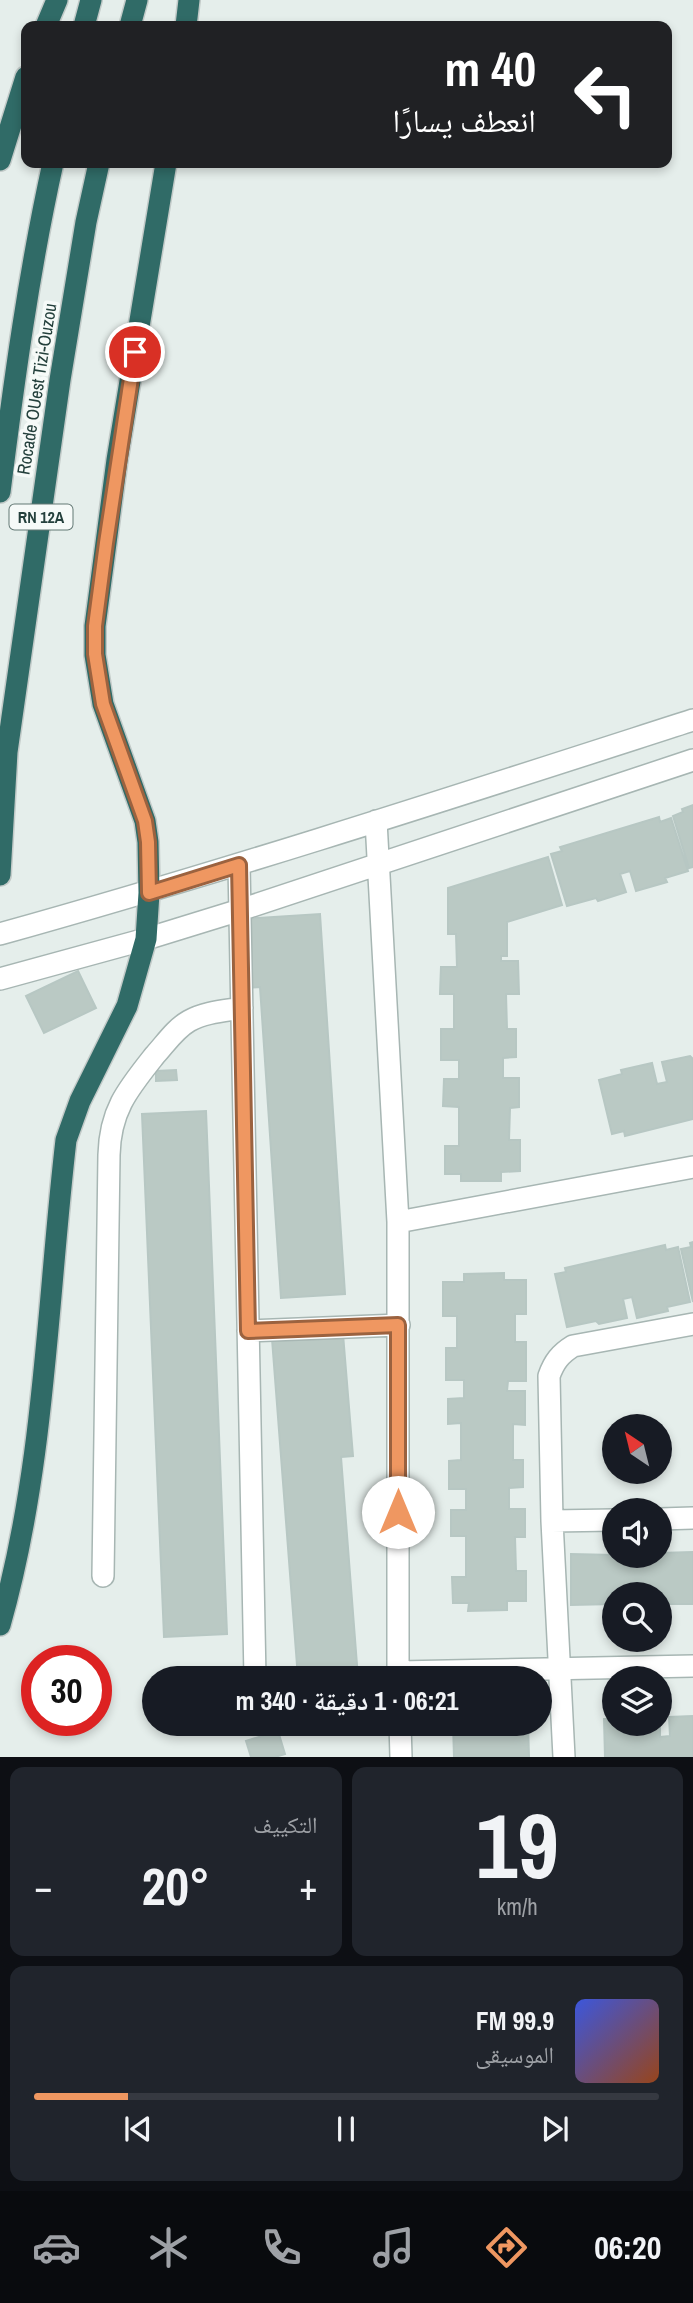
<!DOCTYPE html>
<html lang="ar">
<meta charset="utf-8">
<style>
:root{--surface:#171b24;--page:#20242c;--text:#f1f3f6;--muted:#9ea1a6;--line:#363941;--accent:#ef9761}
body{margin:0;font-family:"Archivo Narrow","Noto Naskh Arabic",sans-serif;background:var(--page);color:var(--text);direction:rtl;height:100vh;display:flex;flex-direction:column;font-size:26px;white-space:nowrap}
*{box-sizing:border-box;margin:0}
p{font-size:23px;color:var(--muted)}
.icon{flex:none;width:38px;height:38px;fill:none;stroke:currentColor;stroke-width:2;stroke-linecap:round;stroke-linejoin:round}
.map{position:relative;height:1757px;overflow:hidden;direction:ltr}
.details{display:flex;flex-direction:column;gap:10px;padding:10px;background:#0d0f14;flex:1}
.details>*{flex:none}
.hud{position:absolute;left:21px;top:21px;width:651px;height:147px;border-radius:14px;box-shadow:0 4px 10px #0003;direction:rtl;background:#202124;color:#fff;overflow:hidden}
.needle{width:46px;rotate:325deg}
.controls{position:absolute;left:602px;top:1414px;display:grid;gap:14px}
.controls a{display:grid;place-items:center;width:70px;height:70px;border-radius:50%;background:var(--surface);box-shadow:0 4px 10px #0003;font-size:35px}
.speed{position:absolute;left:21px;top:1645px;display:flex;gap:14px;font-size:35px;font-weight:700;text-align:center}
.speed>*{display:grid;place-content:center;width:91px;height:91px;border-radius:50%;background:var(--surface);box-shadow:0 4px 10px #0003;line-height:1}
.speed .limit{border:10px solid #d22;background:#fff;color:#111}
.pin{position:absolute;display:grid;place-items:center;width:60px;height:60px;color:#fff;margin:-30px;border:4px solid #fff;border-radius:50%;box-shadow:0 2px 7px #0007}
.me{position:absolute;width:77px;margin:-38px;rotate:0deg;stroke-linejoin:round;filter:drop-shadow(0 0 5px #0008)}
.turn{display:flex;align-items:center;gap:24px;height:147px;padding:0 21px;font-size:32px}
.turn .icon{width:91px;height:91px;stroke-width:2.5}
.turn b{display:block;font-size:49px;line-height:60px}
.big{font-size:52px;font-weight:700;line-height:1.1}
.details .tile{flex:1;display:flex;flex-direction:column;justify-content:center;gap:10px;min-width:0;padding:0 24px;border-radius:14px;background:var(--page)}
.details .dial{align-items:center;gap:0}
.dial b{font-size:91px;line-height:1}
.song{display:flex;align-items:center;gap:21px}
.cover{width:84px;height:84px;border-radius:10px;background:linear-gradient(135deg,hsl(230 70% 55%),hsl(20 70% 35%))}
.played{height:7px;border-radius:4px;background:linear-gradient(90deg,var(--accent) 15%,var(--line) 15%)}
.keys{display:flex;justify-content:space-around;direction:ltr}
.heat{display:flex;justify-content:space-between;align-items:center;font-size:38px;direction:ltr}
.details .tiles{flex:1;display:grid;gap:10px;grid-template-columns:1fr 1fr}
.tile:last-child{grid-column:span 2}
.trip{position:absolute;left:142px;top:1666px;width:410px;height:70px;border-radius:35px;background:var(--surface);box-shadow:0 4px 10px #0003;font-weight:700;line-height:70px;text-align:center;direction:rtl}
.tabs{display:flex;height:112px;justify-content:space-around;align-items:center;background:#090b0e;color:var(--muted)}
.tabs .icon{width:49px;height:49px}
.tabs .on{color:var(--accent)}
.tabs b{font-size:32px;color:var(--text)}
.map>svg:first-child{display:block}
</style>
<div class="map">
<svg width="693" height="1757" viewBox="0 0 693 1757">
<rect width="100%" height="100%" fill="#e5eeeb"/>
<path fill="#bac9c4" stroke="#b7c7c3" stroke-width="2" d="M693,805V867L689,868L673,816L683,812L682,809Z
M659,817L660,822L671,818L688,871L665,878L667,882L636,891L630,871L620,874L626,892L598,901L596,898L567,906L551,854L562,851L560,847Z
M548,857L562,905L507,922V956H501V961H518L519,994H506L507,1029H516V1057L503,1058V1078H519V1107L510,1108L509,1140H520V1171L501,1172V1181H461V1174H445V1146H459V1107L443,1106L444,1079H459V1060H441V1029H454V994H440L441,967H457L456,934H448V888Z
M320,914L345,1294L281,1298L260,987L249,988L244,919Z
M78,971L96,1008L44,1033L26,996Z
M690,1056L693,1059V1119L625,1136L624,1131L612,1134L599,1080L622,1074L621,1070L652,1063L657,1084L667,1082L662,1062Z
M176,1070L177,1080L156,1081V1071Z
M206,1111L227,1634L164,1637L142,1114Z
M693,1242V1302L681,1249L691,1247L690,1243Z
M665,1245L666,1250L678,1247L690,1302L667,1307L668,1311L637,1318L632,1297L623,1299L627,1318L599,1324L596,1321L567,1327L555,1274L566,1272L565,1268Z
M504,1273V1280H526V1314H515V1342H526V1381H508L507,1391H525V1425L513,1424V1460H523V1487L509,1488V1509H525V1537H515L516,1571H526V1601H507V1610L468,1611L469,1603H453L452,1577H466V1536H451V1510H466V1489H449V1461L461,1460V1423L448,1424V1399L464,1398V1380H446V1348H457V1316H443V1282H464V1274Z
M343,1334L353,1456L341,1457L358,1678H298L272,1339Z
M693,1552V1604H660V1594H614V1604L571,1605V1554L660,1556V1553Z
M693,1716V1757H605L604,1719H614V1724H660V1737L670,1736L669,1717Z
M302,1724H362V1730L303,1734Z
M453,1724H528L529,1757H454Z
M278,1731L285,1754L275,1757H251L246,1741Z"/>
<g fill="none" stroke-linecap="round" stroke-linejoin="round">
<g stroke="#a7b6b3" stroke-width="24">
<path id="minor" d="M376,821L398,1222V1678
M239,865L255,1678
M0,934C233,869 463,794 693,720
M0,979L146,939L240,910L693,760
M398,1222L693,1167
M248,1331L399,1325
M660,1519L693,1518
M552,1521L614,1520
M103,1576L109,1155C110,1110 128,1089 155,1055C166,1043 175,1029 189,1021C205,1012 224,1011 242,1008
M398,1672L693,1666
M400,1724L401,1757
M564,1757L552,1521L549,1376C554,1362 560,1354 573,1346L693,1324"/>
</g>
<g stroke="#c2cac8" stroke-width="24">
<path id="highway" d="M46,26L57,0
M84,26L91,0
M130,26L137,0
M186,26L189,0
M0,160L26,77
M0,492C14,381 29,271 53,163
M0,875L7,752L60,380L86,222L99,163
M0,1625C45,1468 47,1302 66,1140L80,1101L127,1006L146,939L149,893L148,842L145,821L103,704L95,655V626L117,460L166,163"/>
</g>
<use href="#minor" stroke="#fff" stroke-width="21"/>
<use href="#highway" stroke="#306b67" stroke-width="21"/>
</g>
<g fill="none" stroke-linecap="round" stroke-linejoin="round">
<g stroke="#9b623f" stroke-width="18">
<path id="route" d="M135,352L106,543L95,626V654L103,704L145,821L148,842L149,893L239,865L248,1331L398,1325V1512"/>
</g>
<use href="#route" stroke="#ef9761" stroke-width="12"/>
</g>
<g text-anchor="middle" stroke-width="7" stroke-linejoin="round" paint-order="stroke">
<rect fill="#f6faf8" stroke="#637874" stroke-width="2" x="9.5" y="504.5" width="63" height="25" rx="5"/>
<g font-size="16" font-weight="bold" fill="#24403c">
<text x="41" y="523">RN 12A</text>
</g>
<g font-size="18" fill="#24403c" stroke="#f6faf8">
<text transform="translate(37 389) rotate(-81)" y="6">Rocade OUest Tizi-Ouzou</text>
</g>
</g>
</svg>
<div class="controls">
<a><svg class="needle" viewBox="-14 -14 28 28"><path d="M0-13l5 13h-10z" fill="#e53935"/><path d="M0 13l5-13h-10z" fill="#9ea1a6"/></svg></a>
<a><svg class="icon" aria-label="sound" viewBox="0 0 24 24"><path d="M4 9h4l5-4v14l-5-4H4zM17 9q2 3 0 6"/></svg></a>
<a><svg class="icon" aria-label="search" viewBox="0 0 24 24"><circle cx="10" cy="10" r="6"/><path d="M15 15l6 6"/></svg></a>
<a><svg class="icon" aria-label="layers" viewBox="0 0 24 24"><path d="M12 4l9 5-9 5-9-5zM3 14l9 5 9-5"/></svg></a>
</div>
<div class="speed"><div class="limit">30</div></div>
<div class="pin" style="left:135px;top:352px;background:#d93025"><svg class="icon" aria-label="arrive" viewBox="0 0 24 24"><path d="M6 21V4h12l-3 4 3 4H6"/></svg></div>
<svg class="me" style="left:398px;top:1512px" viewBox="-20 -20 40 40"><circle r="19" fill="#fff"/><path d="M0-13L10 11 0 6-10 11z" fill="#ef9761"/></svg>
<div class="trip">06:21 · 1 دقيقة · 340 m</div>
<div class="hud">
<div class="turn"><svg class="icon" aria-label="left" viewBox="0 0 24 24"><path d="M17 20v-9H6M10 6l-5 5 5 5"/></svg><div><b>40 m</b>انعطف يسارًا</div></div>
</div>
</div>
<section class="details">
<div class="tiles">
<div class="tile dial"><b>19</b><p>km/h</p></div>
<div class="tile"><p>التكييف</p>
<div class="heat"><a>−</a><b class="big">20°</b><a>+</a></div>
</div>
<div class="tile">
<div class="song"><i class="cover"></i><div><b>99.9 FM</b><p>الموسيقى</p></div></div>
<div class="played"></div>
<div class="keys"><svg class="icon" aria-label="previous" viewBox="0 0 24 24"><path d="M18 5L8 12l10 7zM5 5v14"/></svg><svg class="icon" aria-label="pause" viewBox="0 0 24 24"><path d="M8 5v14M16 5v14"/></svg><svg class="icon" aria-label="next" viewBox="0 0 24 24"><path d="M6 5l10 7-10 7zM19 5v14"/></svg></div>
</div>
</div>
</section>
<nav class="tabs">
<b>06:20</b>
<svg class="icon on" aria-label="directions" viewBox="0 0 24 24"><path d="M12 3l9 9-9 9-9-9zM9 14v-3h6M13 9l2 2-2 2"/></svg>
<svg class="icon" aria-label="music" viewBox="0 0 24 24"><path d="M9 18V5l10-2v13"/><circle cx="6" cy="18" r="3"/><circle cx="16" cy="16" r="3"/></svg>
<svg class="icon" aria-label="phone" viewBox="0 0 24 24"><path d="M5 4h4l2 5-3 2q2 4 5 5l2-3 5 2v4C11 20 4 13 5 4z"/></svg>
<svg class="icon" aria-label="climate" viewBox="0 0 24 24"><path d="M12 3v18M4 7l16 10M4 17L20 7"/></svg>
<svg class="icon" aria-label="car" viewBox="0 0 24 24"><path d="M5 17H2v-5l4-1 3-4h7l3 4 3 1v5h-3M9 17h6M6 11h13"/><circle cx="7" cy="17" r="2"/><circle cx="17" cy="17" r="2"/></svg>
</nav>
